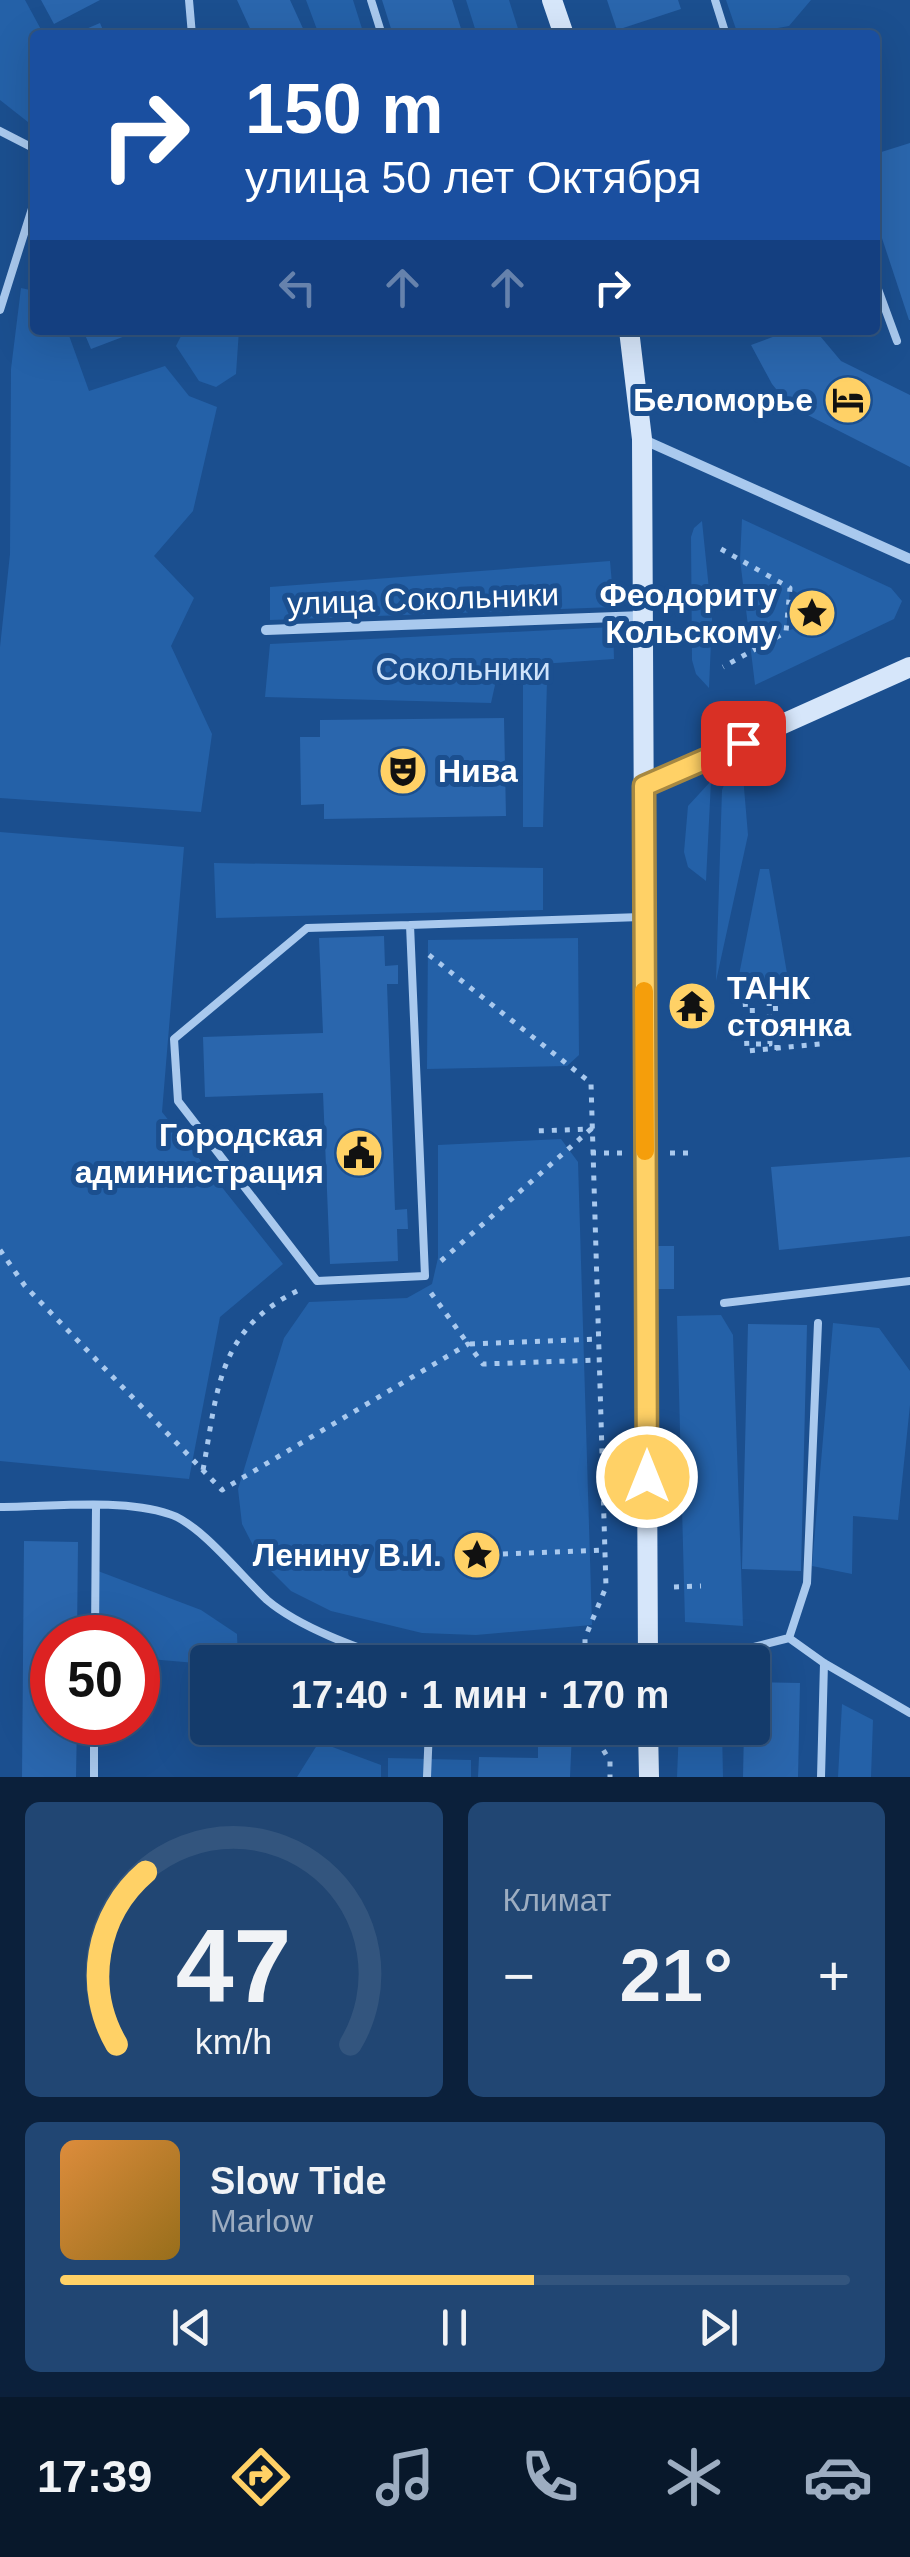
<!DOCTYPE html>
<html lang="ru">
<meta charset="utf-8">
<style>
:root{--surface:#143b6b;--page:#214673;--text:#f1f3f6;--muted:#9dadc1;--line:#33557e;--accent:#ffd166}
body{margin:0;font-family:Arial,sans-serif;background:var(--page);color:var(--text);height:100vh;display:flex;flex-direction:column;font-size:38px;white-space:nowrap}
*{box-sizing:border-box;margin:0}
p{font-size:32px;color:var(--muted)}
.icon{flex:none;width:55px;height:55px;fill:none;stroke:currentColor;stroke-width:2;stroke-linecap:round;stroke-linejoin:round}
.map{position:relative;height:1777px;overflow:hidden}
.panel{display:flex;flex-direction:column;gap:25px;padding:25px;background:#0b203b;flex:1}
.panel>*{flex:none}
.hud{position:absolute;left:30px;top:30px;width:850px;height:305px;border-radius:10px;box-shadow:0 10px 40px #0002,0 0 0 2px var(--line);background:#1a4fa0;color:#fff;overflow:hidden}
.speed{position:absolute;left:30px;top:1615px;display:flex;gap:20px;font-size:50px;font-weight:700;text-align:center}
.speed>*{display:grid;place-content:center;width:130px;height:130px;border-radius:50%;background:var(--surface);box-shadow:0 10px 40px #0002,0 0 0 2px var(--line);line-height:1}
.speed .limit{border:15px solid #d22;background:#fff;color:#111}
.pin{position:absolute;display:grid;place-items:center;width:85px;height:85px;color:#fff;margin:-42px;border-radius:20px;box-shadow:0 5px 15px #0006}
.me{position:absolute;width:110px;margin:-55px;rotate:0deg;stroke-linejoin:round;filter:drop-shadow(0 0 8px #0008)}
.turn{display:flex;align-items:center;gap:35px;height:210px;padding:0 50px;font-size:45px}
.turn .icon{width:130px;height:130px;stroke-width:2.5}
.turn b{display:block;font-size:70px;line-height:85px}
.lanes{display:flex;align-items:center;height:95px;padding:0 50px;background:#0003;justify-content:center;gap:50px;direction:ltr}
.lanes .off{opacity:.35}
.big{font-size:75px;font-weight:600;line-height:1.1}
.panel .widget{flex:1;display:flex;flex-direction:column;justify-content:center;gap:15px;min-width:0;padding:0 35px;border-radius:15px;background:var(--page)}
.panel .dial{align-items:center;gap:0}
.dial svg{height:260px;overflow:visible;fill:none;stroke:var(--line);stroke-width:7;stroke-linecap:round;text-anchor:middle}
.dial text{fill:var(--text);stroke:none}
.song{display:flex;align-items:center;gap:30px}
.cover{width:120px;height:120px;border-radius:15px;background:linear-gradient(135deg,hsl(30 70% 55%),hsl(40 70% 35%))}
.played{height:10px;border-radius:5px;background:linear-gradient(90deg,var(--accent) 60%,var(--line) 60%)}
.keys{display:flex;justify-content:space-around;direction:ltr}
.heat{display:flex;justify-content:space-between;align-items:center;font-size:55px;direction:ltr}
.panel .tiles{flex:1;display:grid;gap:25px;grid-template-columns:1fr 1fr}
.widget:last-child{grid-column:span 2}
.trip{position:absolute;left:190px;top:1645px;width:580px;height:100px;border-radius:10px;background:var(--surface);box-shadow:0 10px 40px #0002,0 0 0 2px var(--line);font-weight:600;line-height:100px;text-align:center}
.menu{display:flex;height:160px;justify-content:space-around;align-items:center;background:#08182b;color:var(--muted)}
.menu .icon{width:70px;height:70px}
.menu .selected{color:var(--accent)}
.menu b{font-size:45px;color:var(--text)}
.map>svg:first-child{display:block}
</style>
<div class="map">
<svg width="910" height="1777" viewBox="0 0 910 1777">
<rect width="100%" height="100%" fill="#1b4f8f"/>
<path fill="#2461a8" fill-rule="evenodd" d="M0,0H25L44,35H35L33,126L0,100Z
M306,0H353L364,35H319Z
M466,0H509L520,35H477Z
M726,0H811L789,26L738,35Z
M21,288L35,291V330H67L89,391L165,366L189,396L217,407L193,511L154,556L194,598L171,646L212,734L201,812L0,798V647L10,554L11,369Z
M184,330H239L236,374L216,387L199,381L176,346Z
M742,519L891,588L902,601L894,619L755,685L740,559ZM790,589L823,606L821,621L786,631Z
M702,521L712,619L709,688L696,674L692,660L691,537L694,528Z
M610,561L614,607L270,620V587Z
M613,627L614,659L499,667L491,703L265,697L270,644Z
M523,681H547L543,827H523Z
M742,764L748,835L716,981L722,790L729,773Z
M711,781L706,881L688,867L684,852L688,806Z
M0,832L184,847L162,1112L283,1264L220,1317L189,1479L0,1461Z
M214,863L543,868V910L216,918Z
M760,869H769L788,979L738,980Z
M578,938L579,1055L567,1066L427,1069L428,940Z
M561,1139L578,1162L592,1625L476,1635L422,1633L331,1611L291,1591L261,1561L242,1524L238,1489L284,1338L309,1302L407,1298L432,1284L438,1258V1145Z
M721,1315L733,1335L743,1626L685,1622L677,1316Z
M833,1323L879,1328L910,1371V1405L898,1520L853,1516L852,1574L812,1566Z
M98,1571L201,1610L237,1634L238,1662L207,1664L138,1658V1638H90Z
M842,1704L873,1720L871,1777H838Z
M679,1728H722L723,1777H677Z
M319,1742L381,1765V1777H297Z
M388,1758L471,1760V1777H388Z"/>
<path fill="#2a66ad" d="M41,0H100L54,24Z
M237,0H290L306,35H253Z
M382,0H452L463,35H393Z
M607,0H678L681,9L617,30Z
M100,23L105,35H72Z
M910,143V320H909L875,217V154Z
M83,330H141L91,349Z
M791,330H815L841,361L910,395V467L790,406L772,384L751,345Z
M504,718L506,816L324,819V804L301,805L300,737H320V720Z
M384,936L385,966L398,965V984H387L395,1210L407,1209L408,1229H397L398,1261L330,1264L323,1093L205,1097L203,1037L323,1033L319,938Z
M910,1157V1236L779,1250L771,1167Z
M653,1246H674V1289H654Z
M748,1324L807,1325L801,1571L742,1569Z
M24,1541L78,1542L77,1638H52V1722H77L76,1777H22Z
M752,1682L800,1683L798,1777H743L744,1728H752Z
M538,1731L572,1732L570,1777H478L479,1757L538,1758Z"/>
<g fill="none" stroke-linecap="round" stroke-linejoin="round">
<path stroke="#a9c9ee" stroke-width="5" stroke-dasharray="5 8" stroke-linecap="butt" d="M721,549L790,588L786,632L723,667
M429,955L591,1083L606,1587L585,1638V1662
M752,995L753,1044H770L769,995
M777,1050L775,995L745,996L747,1051L820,1044
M591,1153H624
M670,1153H692
M0,1250L25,1286L222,1490L468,1344L483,1364L598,1360
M441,1261L591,1129L534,1131
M431,1293L468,1344L597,1339
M203,1470C218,1389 217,1330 299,1290
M477,1555L605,1550
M674,1587L701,1586
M590,1728L610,1761V1777"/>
<path stroke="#a9c9ee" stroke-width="8" d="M189,0L192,35
M371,0L382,35
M715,0L726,35
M0,131L35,149
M875,281L897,341
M0,310L35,199
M410,925L307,928L174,1039L178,1101L317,1281L425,1276L410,925L641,917
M724,1303L910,1281
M0,1507C51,1507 121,1498 169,1514C200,1523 242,1577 267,1600C300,1628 358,1648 399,1662
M95,1638L96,1507
M789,1638L807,1583L818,1323
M695,1662L789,1638L824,1663L910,1713
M94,1777V1722
M427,1777L429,1728
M821,1777L824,1663"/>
<path stroke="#a9c9ee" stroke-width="10" d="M642,439L910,559
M266,630L643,616"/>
<path stroke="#d6e6fa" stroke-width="20" d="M552,0L564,35
M629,330L642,439L648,1662
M644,786L910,667
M648,1728L649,1777"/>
</g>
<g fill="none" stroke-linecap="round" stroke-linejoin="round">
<g stroke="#a68842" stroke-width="25">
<path id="route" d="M647,1477L644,786L743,743"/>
</g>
<use href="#route" stroke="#ffd166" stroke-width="18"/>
<path stroke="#f59e0b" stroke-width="18" d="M644,991L645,1151"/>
</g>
<defs>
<g id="hotel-disc" transform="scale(2.5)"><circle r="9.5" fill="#ffd166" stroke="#1b4f8f"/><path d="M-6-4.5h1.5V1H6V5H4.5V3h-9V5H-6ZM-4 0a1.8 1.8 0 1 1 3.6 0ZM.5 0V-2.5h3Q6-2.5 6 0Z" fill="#111"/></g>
<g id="sight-disc" transform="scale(2.5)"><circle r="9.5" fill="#ffd166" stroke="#1b4f8f"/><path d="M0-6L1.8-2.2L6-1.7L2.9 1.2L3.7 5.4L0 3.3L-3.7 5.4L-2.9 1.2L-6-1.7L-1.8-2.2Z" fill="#111"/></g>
<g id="theatre-disc" transform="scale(2.5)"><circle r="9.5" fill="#ffd166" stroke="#1b4f8f"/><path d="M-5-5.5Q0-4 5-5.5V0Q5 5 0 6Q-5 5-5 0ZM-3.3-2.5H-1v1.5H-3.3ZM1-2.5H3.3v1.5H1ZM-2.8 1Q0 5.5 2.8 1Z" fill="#111"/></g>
<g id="temple-disc" transform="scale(2.5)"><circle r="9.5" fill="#ffd166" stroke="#1b4f8f"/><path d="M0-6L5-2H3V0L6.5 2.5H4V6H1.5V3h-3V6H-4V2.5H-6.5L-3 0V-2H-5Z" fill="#111"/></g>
<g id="civic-disc" transform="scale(2.5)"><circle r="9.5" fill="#ffd166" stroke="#1b4f8f"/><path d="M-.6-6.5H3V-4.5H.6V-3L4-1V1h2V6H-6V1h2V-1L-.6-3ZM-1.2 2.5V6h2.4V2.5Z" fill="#111"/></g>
</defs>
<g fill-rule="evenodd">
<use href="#hotel-disc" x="848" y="400"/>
<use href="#sight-disc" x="812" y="613"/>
<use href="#theatre-disc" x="403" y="771"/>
<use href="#temple-disc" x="692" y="1006"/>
<use href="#civic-disc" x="359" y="1153"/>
<use href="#sight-disc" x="477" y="1555"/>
</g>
<g text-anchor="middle" stroke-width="10" stroke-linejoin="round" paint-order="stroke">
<g font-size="32" font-weight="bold" fill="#fff" stroke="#1b4f8f" text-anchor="end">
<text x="813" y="411">Беломорье</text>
<text x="777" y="606">Феодориту<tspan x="777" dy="37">Кольскому</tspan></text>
<text x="438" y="782" text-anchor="start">Нива</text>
<text x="727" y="999" text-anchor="start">ТАНК<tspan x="727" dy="37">стоянка</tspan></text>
<text x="324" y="1146">Городская<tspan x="324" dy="37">администрация</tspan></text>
<text x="442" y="1566">Ленину В.И.</text>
</g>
<g font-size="32" fill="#fff" stroke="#1b4f8f">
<text transform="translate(423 599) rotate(-2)" y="11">улица Сокольники</text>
</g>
<g font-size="32" fill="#cfe3fa" stroke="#1b4f8f">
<text x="463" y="680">Сокольники</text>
</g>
</g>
</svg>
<div class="speed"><div class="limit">50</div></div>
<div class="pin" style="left:743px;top:743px;background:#d93025"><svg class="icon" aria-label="arrive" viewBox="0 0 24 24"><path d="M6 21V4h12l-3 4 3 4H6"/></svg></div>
<svg class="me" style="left:647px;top:1477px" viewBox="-20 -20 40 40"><circle r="17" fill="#ffd166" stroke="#fff" stroke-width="3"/><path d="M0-11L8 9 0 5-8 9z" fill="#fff"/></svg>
<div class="trip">17:40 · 1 мин · 170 m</div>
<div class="hud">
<div class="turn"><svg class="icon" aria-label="right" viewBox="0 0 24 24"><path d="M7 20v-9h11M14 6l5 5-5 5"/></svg><div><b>150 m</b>улица 50 лет Октября</div></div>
<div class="lanes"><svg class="icon off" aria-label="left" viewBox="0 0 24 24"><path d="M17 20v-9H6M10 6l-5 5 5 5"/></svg><svg class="icon off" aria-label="ahead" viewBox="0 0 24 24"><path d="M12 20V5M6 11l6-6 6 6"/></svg><svg class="icon off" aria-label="ahead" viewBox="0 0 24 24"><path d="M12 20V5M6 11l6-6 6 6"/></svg><svg class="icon" aria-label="right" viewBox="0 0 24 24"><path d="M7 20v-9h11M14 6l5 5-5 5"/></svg></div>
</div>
</div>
<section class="panel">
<div class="tiles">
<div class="widget dial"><svg viewBox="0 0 100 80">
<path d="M14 69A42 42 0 1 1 86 69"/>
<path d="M14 69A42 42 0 0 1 23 16" stroke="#ffd166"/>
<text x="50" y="56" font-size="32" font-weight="700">47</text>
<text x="50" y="72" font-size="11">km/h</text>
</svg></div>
<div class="widget"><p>Климат</p>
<div class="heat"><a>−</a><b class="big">21°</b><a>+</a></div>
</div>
<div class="widget">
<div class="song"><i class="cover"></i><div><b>Slow Tide</b><p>Marlow</p></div></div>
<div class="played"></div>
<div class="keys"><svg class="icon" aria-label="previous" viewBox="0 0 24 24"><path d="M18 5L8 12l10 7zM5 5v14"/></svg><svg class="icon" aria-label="pause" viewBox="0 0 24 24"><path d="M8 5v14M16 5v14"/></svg><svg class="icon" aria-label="next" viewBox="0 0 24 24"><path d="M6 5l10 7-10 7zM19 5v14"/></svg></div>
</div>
</div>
</section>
<nav class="menu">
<b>17:39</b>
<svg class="icon selected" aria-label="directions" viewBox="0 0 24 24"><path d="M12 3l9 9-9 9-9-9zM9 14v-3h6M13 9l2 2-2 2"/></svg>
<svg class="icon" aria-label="music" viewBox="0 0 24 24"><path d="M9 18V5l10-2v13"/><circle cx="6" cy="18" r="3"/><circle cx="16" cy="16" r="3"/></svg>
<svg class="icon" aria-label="phone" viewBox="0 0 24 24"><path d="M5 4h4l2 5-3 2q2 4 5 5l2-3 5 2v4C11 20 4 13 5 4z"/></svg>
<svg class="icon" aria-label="climate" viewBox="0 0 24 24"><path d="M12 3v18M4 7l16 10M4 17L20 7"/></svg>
<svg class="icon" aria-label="car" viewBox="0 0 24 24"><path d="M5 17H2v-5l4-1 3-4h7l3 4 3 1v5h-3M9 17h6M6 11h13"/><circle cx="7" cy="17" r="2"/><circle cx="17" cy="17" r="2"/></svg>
</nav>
